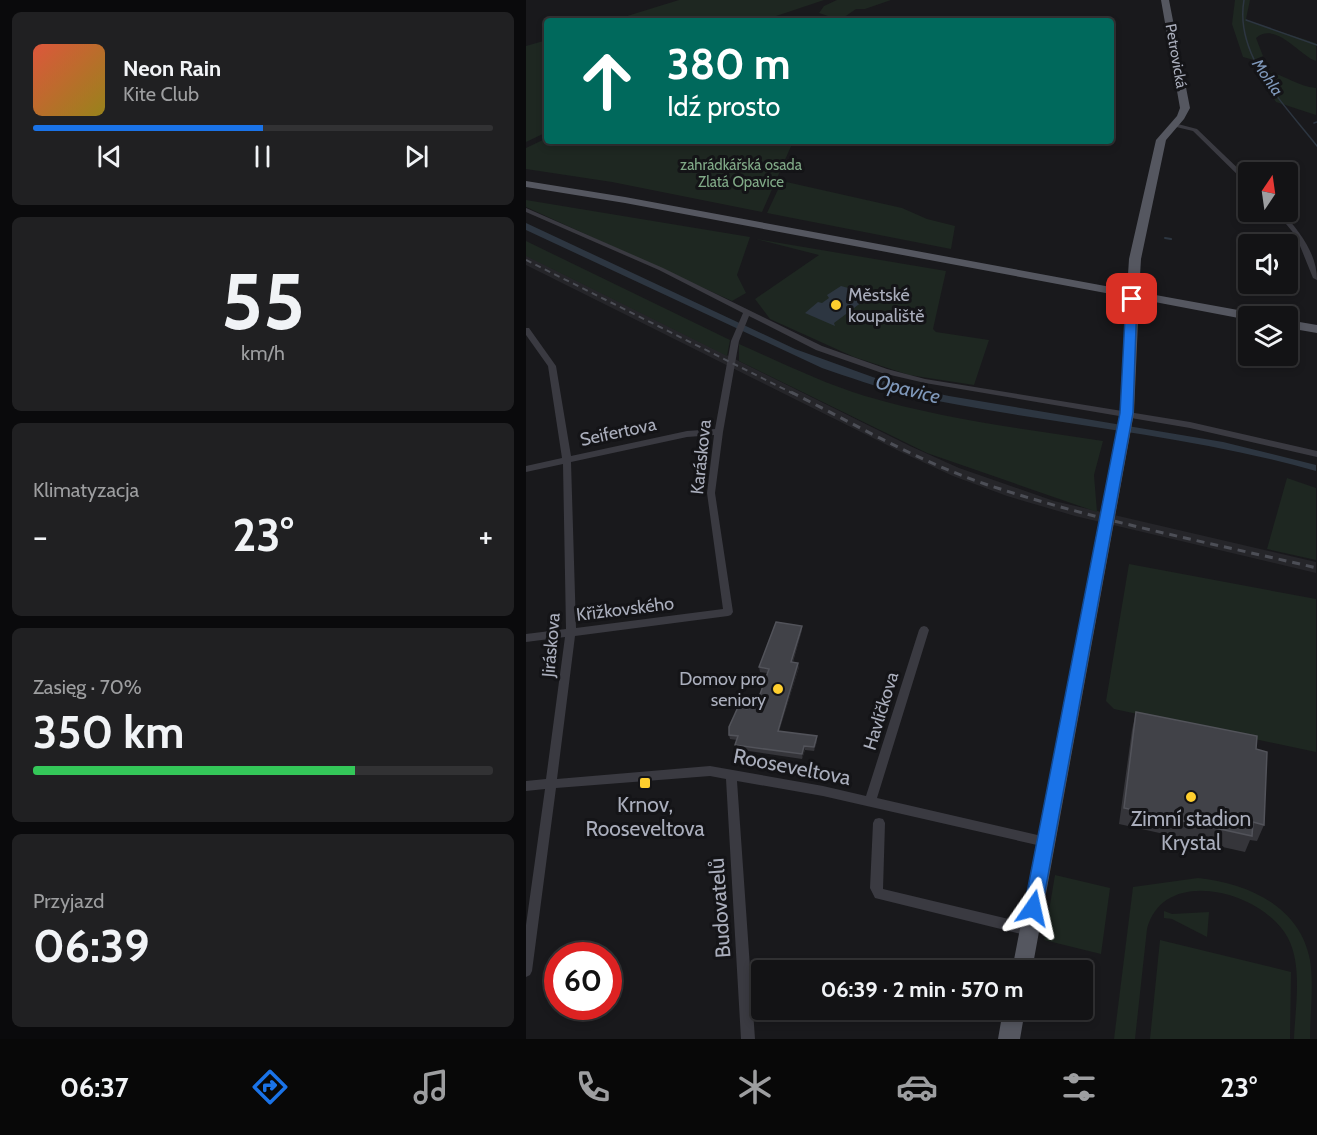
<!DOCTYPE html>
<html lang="pl">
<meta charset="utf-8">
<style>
:root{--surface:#131315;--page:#202022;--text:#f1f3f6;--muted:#9d9ea0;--line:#323234;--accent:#1a73e8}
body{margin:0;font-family:Cabin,sans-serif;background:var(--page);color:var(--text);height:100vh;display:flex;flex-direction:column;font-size:22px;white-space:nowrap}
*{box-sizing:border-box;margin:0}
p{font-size:20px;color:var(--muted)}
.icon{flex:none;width:33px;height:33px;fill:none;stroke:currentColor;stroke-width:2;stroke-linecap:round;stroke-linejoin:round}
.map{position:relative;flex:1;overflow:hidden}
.sheet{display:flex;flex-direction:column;gap:12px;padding:12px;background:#0a0a0c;width:526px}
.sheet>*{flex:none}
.guide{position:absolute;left:18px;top:18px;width:570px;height:126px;border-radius:6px;box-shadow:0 3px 9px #0003,0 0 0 2px var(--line);background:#00695c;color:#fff;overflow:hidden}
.needle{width:39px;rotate:13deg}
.controls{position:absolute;left:712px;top:162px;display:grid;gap:12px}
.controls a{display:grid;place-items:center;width:60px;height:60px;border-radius:6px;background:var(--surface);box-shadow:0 3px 9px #0003,0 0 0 2px var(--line);font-size:30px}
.speed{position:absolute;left:18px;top:942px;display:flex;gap:12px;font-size:30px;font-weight:700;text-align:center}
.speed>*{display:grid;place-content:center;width:78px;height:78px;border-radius:50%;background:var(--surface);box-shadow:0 3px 9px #0003,0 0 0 2px var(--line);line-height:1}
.speed .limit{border:9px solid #d22;background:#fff;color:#111}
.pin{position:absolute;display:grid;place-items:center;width:51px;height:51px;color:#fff;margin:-26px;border-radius:12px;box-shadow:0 3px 9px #0006}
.me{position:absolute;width:66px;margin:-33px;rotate:11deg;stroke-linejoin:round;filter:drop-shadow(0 0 4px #0008)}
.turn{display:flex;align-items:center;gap:21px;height:126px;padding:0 24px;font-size:27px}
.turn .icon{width:78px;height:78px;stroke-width:2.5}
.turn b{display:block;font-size:42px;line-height:51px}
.big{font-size:45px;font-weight:800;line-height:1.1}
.sheet .card{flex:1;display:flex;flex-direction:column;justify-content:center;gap:9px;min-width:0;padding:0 21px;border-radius:9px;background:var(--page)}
.sheet .dial{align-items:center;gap:0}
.dial b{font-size:78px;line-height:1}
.song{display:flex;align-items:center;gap:18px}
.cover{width:72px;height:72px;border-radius:9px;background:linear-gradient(135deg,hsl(10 70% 55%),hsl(50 70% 35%))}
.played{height:6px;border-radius:3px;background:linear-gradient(90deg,var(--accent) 50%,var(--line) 50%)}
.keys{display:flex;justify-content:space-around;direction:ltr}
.heat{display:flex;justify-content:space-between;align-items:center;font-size:33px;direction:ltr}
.charge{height:9px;border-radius:4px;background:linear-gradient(90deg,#34c759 70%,var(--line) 0)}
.trip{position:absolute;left:225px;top:960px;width:342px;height:60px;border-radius:6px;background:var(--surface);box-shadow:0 3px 9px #0003,0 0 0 2px var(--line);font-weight:800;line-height:60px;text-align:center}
.dock{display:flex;height:96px;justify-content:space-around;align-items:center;background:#080808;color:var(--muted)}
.dock .icon{width:42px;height:42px}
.dock .on{color:var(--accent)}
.dock b{font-size:27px;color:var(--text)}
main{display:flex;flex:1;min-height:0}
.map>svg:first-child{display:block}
</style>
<main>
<section class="sheet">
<div class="card">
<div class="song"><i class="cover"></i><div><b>Neon Rain</b><p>Kite Club</p></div></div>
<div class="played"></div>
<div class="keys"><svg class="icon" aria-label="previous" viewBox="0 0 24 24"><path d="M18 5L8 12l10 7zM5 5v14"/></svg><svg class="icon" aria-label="pause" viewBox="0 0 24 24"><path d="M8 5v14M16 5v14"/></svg><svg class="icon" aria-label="next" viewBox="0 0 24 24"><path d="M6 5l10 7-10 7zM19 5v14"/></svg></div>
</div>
<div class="card dial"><b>55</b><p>km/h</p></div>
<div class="card"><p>Klimatyzacja</p>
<div class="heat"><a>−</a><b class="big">23°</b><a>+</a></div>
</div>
<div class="card"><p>Zasięg · 70%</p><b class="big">350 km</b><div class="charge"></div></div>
<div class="card"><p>Przyjazd</p><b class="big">06:39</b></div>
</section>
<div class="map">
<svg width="791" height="1039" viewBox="0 0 791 1039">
<rect width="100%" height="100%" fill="#19191c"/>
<path fill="#252529" d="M0,255L384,446L433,468L528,501L790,562V573L549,516L481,496L427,476L377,453L0,265Z"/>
<path fill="#1e2721" d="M153,0H298L235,21H85Z
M311,0H365L339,9H330L317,18L305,17L293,13L298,6Z
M709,0H724L720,19L724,22L790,43V61C773,55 750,21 730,38L737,56L728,60L717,57L706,24Z
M21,40V132L0,142V46Z
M729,70C754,70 766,85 790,88V115L750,102Z
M21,138V141H270L266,144L236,212L86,182L0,169V148Z
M256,181L376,208L401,219L429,226L425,249L241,213Z
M0,200L224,237L211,275L220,293L206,301L0,207Z
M230,239L420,271L407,329L410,332L463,340L448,385L383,375L328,357L244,319L229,299L293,255Z
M0,241L204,340L201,356L0,256Z
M213,344C254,362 296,383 339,396C417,419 498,429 577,441L568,475L571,512L401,453L213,361Z
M761,478L790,488V560L741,549Z
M603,564L790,599V752L588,709L580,701Z
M529,875L584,888L575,954L518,940Z
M672,878C721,883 774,906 784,960C788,985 784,1013 784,1039H768C769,1008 777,967 762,938C738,892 638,864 621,929L609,1039H588L607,887Z
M638,911L646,914L683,912L681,937L646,919L638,918Z
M634,940L765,972L764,1039H624Z"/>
<path fill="#2d3641" d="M0,223L269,349L366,384L423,396L697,442L790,465V471C656,433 515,424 378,394C350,387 323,377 296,368L0,230Z
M315,286L326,289L324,293L329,292L344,299H340L308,323L309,326L279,313L292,302L296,303L303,298L301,295Z"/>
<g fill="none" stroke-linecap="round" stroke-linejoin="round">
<path stroke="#2d3641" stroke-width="1.5" d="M718,0C708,56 759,105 791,146
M720,20L791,45
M788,123L791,122"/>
<path stroke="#2d3641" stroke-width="2" d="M639,238L645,239"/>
<path fill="#3a3a41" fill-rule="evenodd" d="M648,123L671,129L723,179V185L721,184L667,131L646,126V124Z
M0,208L137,268L296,346L361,369L399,379L664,422L791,451V457L664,428L399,383L356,373L290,350L223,316L213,341L197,432L189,493L207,612L205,615L202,616L49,636L31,779L184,766L297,786L340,796L393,630L395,627L398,626L401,627L403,630L351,798L520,837L524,838L526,842L524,846L520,847L297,796L211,781L229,1039H215L200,779L184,776L30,788L6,971L4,975L0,977V925L19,789L0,791V781L20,779L39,637L0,642V634L40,629L37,464L0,472V466L36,458L22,366L0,335V328H3L30,366L45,456L161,431L189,429L205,341L217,313L133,270L0,212ZM188,435L181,493L197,609L50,628L45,462L161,437Z
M750,212H756C773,231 791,253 791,280L787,278L770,236Z
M353,818L357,819L359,823L357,889L503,924L507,926L509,930L507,934L503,936L349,898L344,888L347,823L349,819Z"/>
<path fill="#555760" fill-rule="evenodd" d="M635,0H643L664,108L658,119L640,140L615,259L613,292L723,312L729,316H723V320L613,299L608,413L506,970H486L594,413L601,297L99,203L0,187V181L99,197L601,290L603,259L630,140L651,116L654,108Z
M762,320L791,325V333L762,328Z
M477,1010H499L494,1039H472Z"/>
<path stroke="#4c4e56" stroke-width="2" stroke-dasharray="6 4.5" stroke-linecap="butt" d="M0,260L268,394"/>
<path stroke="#4c4e56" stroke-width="3" stroke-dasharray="8 6" stroke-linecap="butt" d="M265,392C328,424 392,461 459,484C567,520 680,542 791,568"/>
</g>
<path fill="#35353a" d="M276,626V630L267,662L273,667L253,731L291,741L288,751L279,750L276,759L210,749L209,745L211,740L204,739L203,735L221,709L232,700L241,673L234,672L233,667Z
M610,712L730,749L738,825L731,841L724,840L719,852L593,824L606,730Z"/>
<path fill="#242428" d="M276,626V630L265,666V662Z
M272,663L273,667L252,735V731Z
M291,736V741L288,751V747Z
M278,746L279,750L276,759V754Z"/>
<path fill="#414248" stroke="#52535a" stroke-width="1.5" d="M250,622L276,626L265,662L272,663L252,731L291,736L288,747L278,746L276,754L209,745L212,736L203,735V727L212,707L221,709L225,699L232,700L243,669L233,667Z
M610,712L731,736L730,749L741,752L738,825L727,822L726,836L598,808Z"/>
<path fill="#1a73e8" stroke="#114b97" stroke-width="1.5" d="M606,296L611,299L607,413L516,908L514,914L507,917L501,914L498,908L594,413L600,299Z"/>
<g fill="#ffcf2e" stroke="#141417" stroke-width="2">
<circle cx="310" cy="305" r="6"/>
<circle cx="252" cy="689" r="6"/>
<rect x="113" y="777" width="12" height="12" rx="3"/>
<circle cx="665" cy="797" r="6"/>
</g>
<g text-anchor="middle" stroke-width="6" stroke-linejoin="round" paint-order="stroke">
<g font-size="15" fill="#aaaebc" stroke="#141417">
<text transform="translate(650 56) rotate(80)" y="5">Petrovická</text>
</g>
<g font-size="15" fill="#80a987" stroke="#141417">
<text x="215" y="170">zahrádkářská osada<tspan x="215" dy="17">Zlatá Opavice</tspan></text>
</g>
<g font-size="16" font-style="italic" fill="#7f98ba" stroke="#141417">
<text transform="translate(742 77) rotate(55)" y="6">Mohla</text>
</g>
<g font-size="18" fill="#aaaebc" stroke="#141417" text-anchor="start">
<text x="322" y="301">Městské<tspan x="322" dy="21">koupaliště</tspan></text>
<text x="240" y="685" text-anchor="end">Domov pro<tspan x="240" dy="21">seniory</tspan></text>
</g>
<g font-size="18" fill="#aaaebc" stroke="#141417">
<text transform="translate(92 432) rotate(-12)" y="6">Seifertova</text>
<text transform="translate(175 457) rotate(-84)" y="6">Karáskova</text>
<text transform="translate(99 609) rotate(-7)" y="6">Křižkovského</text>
<text transform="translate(25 645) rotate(-85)" y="6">Jiráskova</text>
<text transform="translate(355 711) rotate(-73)" y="6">Havlíčkova</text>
</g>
<g font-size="20" font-style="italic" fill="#7f98ba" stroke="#141417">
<text transform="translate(382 389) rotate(14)" y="7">Opavice</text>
</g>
<g font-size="21" fill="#aaaebc" stroke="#141417">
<text transform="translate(266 767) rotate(11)" y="7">Rooseveltova</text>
<text transform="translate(194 908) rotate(-94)" y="7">Budovatelů</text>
</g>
<g font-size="21" fill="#aaaebc" stroke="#141417">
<text x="119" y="812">Krnov,<tspan x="119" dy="24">Rooseveltova</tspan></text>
<text x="665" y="826">Zimní stadion<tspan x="665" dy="24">Krystal</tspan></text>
</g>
</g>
</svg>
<div class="controls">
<a><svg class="needle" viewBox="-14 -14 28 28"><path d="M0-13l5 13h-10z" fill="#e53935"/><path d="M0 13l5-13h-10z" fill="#9d9ea0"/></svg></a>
<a><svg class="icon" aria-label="sound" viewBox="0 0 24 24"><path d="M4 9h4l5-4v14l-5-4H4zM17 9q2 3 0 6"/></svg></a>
<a><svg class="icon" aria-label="layers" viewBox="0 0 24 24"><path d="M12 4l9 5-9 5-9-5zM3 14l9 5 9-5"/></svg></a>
</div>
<div class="speed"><div class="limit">60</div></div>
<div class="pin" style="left:606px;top:299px;background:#d93025"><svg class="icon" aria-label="arrive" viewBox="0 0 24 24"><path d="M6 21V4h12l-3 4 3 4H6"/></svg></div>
<svg class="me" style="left:507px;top:908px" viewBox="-20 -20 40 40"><path d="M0-17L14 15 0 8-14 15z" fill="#1a73e8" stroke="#fff" stroke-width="4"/></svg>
<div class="trip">06:39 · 2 min · 570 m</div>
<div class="guide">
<div class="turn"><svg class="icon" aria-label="ahead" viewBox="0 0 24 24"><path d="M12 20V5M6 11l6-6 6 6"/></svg><div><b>380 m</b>Idź prosto</div></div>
</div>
</div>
</main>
<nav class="dock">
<b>06:37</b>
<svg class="icon on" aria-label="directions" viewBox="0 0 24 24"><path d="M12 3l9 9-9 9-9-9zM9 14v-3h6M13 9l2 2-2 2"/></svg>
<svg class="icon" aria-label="music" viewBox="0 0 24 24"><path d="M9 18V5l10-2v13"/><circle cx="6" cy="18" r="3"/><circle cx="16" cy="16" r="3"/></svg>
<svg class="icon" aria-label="phone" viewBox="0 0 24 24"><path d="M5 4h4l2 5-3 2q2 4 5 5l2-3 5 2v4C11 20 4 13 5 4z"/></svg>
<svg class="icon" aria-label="climate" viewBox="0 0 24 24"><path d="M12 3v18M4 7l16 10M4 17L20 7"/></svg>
<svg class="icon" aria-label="car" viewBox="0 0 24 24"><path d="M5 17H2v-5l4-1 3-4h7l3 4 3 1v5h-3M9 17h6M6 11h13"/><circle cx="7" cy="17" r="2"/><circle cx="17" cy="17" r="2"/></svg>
<svg class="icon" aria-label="filters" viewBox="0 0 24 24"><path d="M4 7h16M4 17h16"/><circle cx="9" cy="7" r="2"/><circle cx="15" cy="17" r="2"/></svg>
<b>23°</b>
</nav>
